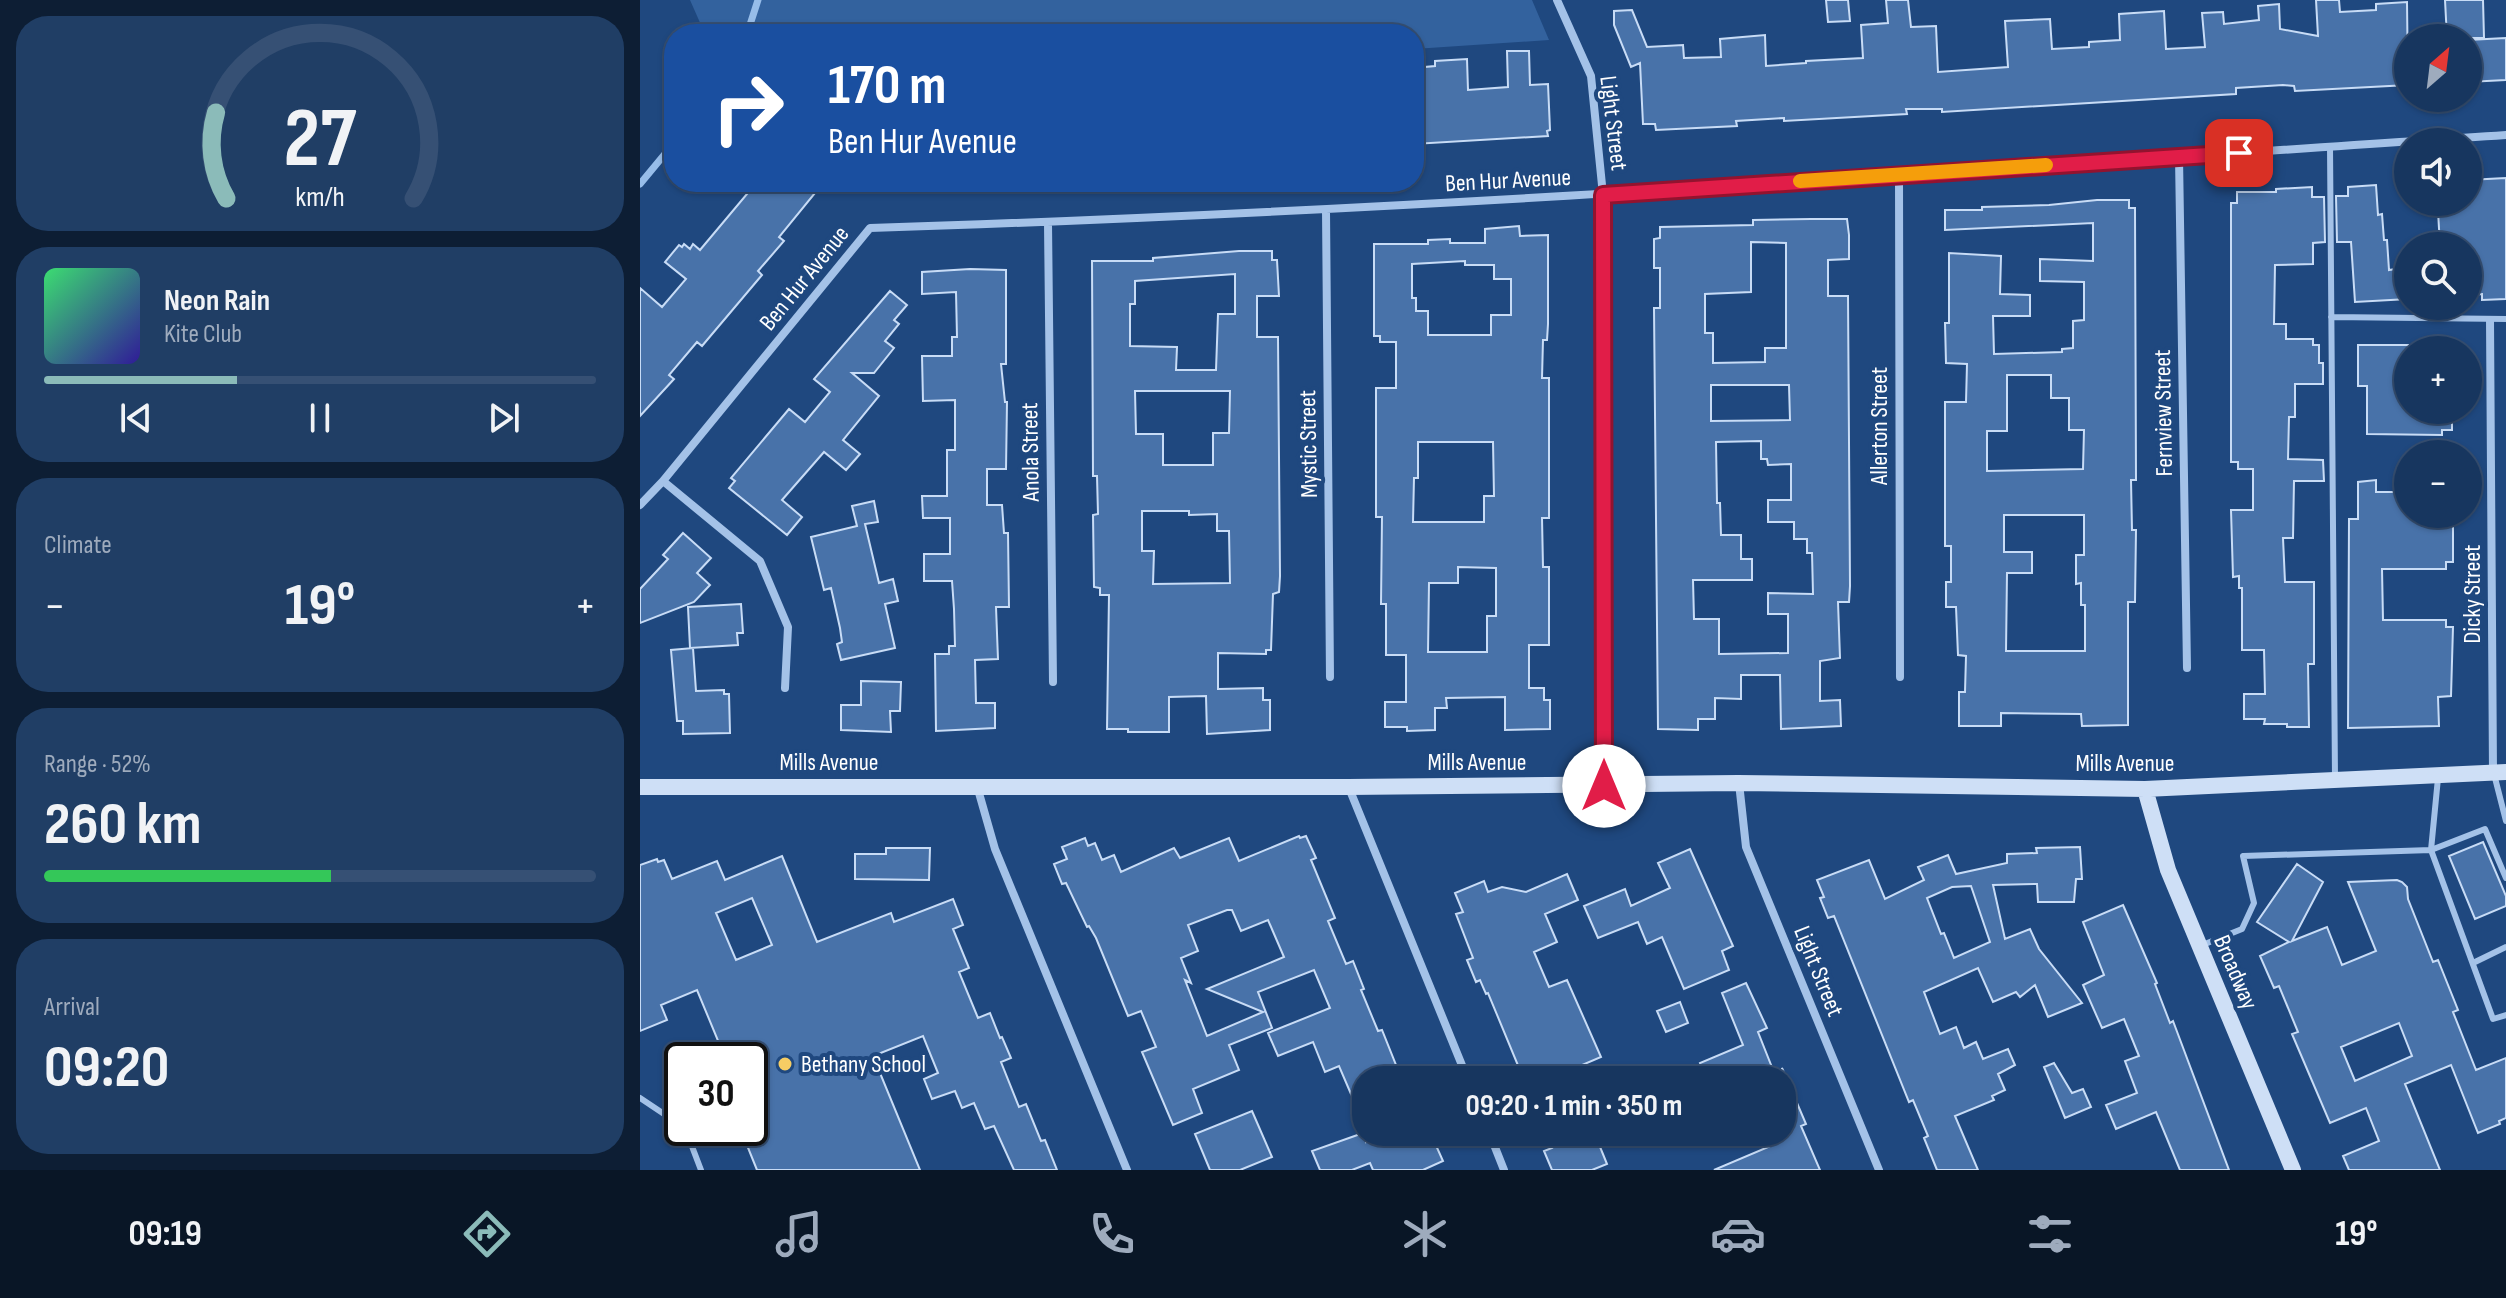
<!DOCTYPE html>
<meta charset="utf-8">
<style>
:root{--surface:#17365f;--page:#203e65;--text:#f1f3f6;--muted:#9eabbd;--line:#365074;--accent:#8bbbb9}
body{margin:0;font-family:"Sofia Sans Condensed",sans-serif;background:var(--page);color:var(--text);height:100vh;display:flex;flex-direction:column;font-size:30px;white-space:nowrap}
*{box-sizing:border-box;margin:0}
p{font-size:26px;color:var(--muted)}
.icon{flex:none;width:44px;height:44px;fill:none;stroke:currentColor;stroke-width:2;stroke-linecap:round;stroke-linejoin:round}
.map{position:relative;flex:1;overflow:hidden}
.drawer{display:flex;flex-direction:column;gap:16px;padding:16px;background:#0d1e34;width:640px}
.drawer>*{flex:none}
.banner{position:absolute;left:24px;top:24px;width:760px;height:168px;border-radius:32px;box-shadow:0 2px 6px #0004,0 0 0 2px var(--line);background:#1a4fa0;color:#fff;overflow:hidden}
.needle{width:52px;rotate:28deg}
.controls{position:absolute;left:1754px;top:24px;display:grid;gap:16px}
.controls a{display:grid;place-items:center;width:88px;height:88px;border-radius:50%;background:var(--surface);box-shadow:0 2px 6px #0004,0 0 0 2px var(--line);font-size:40px}
.speed{position:absolute;left:24px;top:1042px;display:flex;gap:16px;font-size:40px;font-weight:700;text-align:center}
.speed>*{display:grid;place-content:center;width:104px;height:104px;border-radius:50%;background:var(--surface);box-shadow:0 2px 6px #0004,0 0 0 2px var(--line);line-height:1}
.speed .limit{border:4px solid #111;border-radius:12px;background:#fff;color:#111}
.pin{position:absolute;display:grid;place-items:center;width:68px;height:68px;color:#fff;margin:-34px;border-radius:16px;box-shadow:0 4px 12px #0006}
.me{position:absolute;width:88px;margin:-44px;rotate:0deg;stroke-linejoin:round;filter:drop-shadow(0 0 6px #0008)}
.turn{display:flex;align-items:center;gap:28px;height:168px;padding:0 32px;font-size:36px}
.turn .icon{width:104px;height:104px;stroke-width:2.5}
.turn b{display:block;font-size:56px;line-height:68px}
.big{font-size:60px;font-weight:700;line-height:1.1}
.drawer .card{flex:1;display:flex;flex-direction:column;justify-content:center;gap:12px;min-width:0;padding:0 28px;border-radius:32px;background:var(--page)}
.drawer .dial{align-items:center;gap:0}
.dial svg{height:208px;overflow:visible;fill:none;stroke:var(--line);stroke-width:7;stroke-linecap:round;text-anchor:middle}
.dial text{fill:var(--text);stroke:none}
.song{display:flex;align-items:center;gap:24px}
.cover{width:96px;height:96px;border-radius:12px;background:linear-gradient(135deg,hsl(140 70% 55%),hsl(250 70% 35%))}
.played{height:8px;border-radius:4px;background:linear-gradient(90deg,var(--accent) 35%,var(--line) 35%)}
.keys{display:flex;justify-content:space-around;direction:ltr}
.heat{display:flex;justify-content:space-between;align-items:center;font-size:44px;direction:ltr}
.charge{height:12px;border-radius:6px;background:linear-gradient(90deg,#34c759 52%,var(--line) 0)}
.trip{position:absolute;left:712px;top:1066px;width:444px;height:80px;border-radius:32px;background:var(--surface);box-shadow:0 2px 6px #0004,0 0 0 2px var(--line);font-weight:700;line-height:80px;text-align:center}
.dock{display:flex;height:128px;justify-content:space-around;align-items:center;background:#091626;color:var(--muted)}
.dock .icon{width:56px;height:56px}
.dock .active{color:var(--accent)}
.dock b{font-size:36px;color:var(--text)}
main{display:flex;flex:1;min-height:0}
.map>svg:first-child{display:block}
</style>
<main>
<section class="drawer">
<div class="card dial"><svg viewBox="0 0 100 80">
<path d="M14 69A42 42 0 1 1 86 69"/>
<path d="M14 69A42 42 0 0 1 10 36" stroke="#8bbbb9"/>
<text x="50" y="56" font-size="32" font-weight="700">27</text>
<text x="50" y="72" font-size="11">km/h</text>
</svg></div>
<div class="card">
<div class="song"><i class="cover"></i><div><b>Neon Rain</b><p>Kite Club</p></div></div>
<div class="played"></div>
<div class="keys"><svg class="icon" aria-label="previous" viewBox="0 0 24 24"><path d="M18 5L8 12l10 7zM5 5v14"/></svg><svg class="icon" aria-label="pause" viewBox="0 0 24 24"><path d="M8 5v14M16 5v14"/></svg><svg class="icon" aria-label="next" viewBox="0 0 24 24"><path d="M6 5l10 7-10 7zM19 5v14"/></svg></div>
</div>
<div class="card"><p>Climate</p>
<div class="heat"><a>−</a><b class="big">19°</b><a>+</a></div>
</div>
<div class="card"><p>Range · 52%</p><b class="big">260 km</b><div class="charge"></div></div>
<div class="card"><p>Arrival</p><b class="big">09:20</b></div>
</section>
<div class="map">
<svg width="1866" height="1170" viewBox="0 0 1866 1170">
<rect width="100%" height="100%" fill="#1f487f"/>
<path fill="#33629e" d="M50,0H892L909,40L774,49V34H65Z"/>
<g fill="none" stroke-linecap="round" stroke-linejoin="round">
<path stroke="#97bde9" stroke-width="7" d="M107,34L118,0
M0,184L34,143"/>
</g>
<path fill="#4872a9" stroke="#c8dcf6" stroke-width="2" fill-rule="evenodd" d="M1186,0H1208L1210,21L1188,22Z
M1246,0H1268L1271,27L1296,26L1298,72L1368,67L1365,21L1410,19L1412,49L1449,47V42L1480,40L1479,14L1524,11L1526,49L1565,47L1562,13L1583,12L1584,24L1619,20L1618,6L1639,4L1640,29L1678,36L1676,0H1699L1700,12L1736,10V4L1767,2L1768,85L1655,91L1654,86L1643,85L1596,88V94L1302,112V109H1266L1267,114L1144,121V118L1096,121L1097,126L1016,130L1015,124H1003L1000,63L991,67L974,25V11L992,10L1007,47L1043,45L1044,58L1081,57L1080,39L1125,35L1126,66L1166,63V61L1223,58L1221,25L1248,23Z
M1805,0H1843L1844,38H1807Z
M1866,38V80L1828,82V40Z
M867,51H889L890,85L908,84L910,130L907,131L908,136L774,144V68L795,66V61L827,59L828,90L868,87Z
M1866,178V299L1842,300V294L1828,295V246H1800L1798,211H1802L1801,202H1828V180Z
M117,182H184L139,237L144,241L118,271L122,275L62,346L57,342L29,375L34,379L0,416V288L22,307L46,279L25,262L39,245L42,247L44,244L50,249L53,244L60,250Z
M1736,185L1738,215L1742,214L1744,240H1747L1749,270L1756,269V273L1768,272V299L1715,302L1711,242H1697L1696,196H1708V187Z
M1672,187V197H1684L1685,242L1673,243V264L1635,265L1634,324H1646V339H1673V345H1679V363H1683V384H1655V417H1649L1648,459L1683,460L1684,481H1654L1653,538H1643L1645,582H1674V664H1668L1669,727H1647V724H1624L1625,719H1604V694H1625L1624,650H1602V588H1599V576L1593,577L1591,510H1613V469H1598V462H1591V203H1597V192H1636V189Z
M1457,200H1489V208H1495L1496,480H1491L1492,530H1496L1495,602H1488V725L1442,726L1441,714L1361,713V726H1319V692H1325L1326,656L1318,655L1316,607H1306V582H1311V546H1305V402H1326L1327,364L1306,363L1305,323H1309V253L1361,256L1360,294L1390,295V316H1353L1354,354L1422,352V349L1433,348V321L1444,320V282L1400,281V259L1453,261V223L1305,230V210H1342V207L1409,205ZM1367,375H1411V398H1429V430H1444L1443,469L1347,471V431H1367ZM1364,515H1444V555H1436V584L1441,583V605H1445V651H1366L1367,573H1392V552H1364Z
M1171,219H1207L1209,235V259L1188,260V296H1208L1210,586L1209,602H1198L1200,658L1180,661V701L1200,700L1201,726L1141,729L1140,675H1101V699L1075,698V719H1058V730L1018,729L1014,308H1020V268H1014V239L1020,238V227L1113,225V220ZM1111,242L1146,243V348H1125V362L1073,363V333H1065V294L1111,292ZM1071,385H1149L1150,420L1071,421ZM1121,441V459H1127L1128,465L1151,464V500H1128V522H1154V539H1167V553H1172L1173,594L1128,593V614H1148V653L1079,654V619H1054L1053,580H1112V559H1101V535H1081L1080,503H1077L1076,442Z
M879,226L880,236L908,235V324L907,340H903L902,378H909V518H902L903,567H909V645H889V688H904V700H910V729L865,730V697L806,698L807,708H795V730L767,731V727H745V702H766V655H746V604H741L742,517H736V388H756V342H740V336H734V244H788V240L810,239V243H845V229ZM825,261V265H854V279H871V315H851V335H788V311H776V298H772V264ZM778,442H853L854,496H844V522H773L774,478H778ZM818,567L856,568V616H847V652H788L789,583H818Z
M599,251H632V260H637L639,296H617V337H638L640,576L639,592L633,594L631,650H626V654L578,653V689L623,688V700H630V730L567,734L566,696L529,697V732H488V729H467L469,595H460V588L454,587L453,515L458,514L457,476H453L452,261H513V258ZM595,274V314H578L576,370H536L537,347L490,346V304H495V281ZM495,391H590L589,433H573V465H523V434H496ZM502,511H549V515L577,514V531H589L590,583L513,584L514,551H502Z
M330,269L366,270V364H361L365,402H367L366,469H347V505H362L364,533H368L369,607H356L358,659L335,660L336,703H355V728L296,731L295,654H309V646H315L314,609L312,581H284V554H310V518H283L282,496H307V450H315V400L283,401L282,356H312V337H317L316,292L282,294V272Z
M250,291L267,305L254,320L259,324L245,341L254,348L234,373H212L239,396L203,440L220,454L206,470L184,452L142,500L162,517L147,535L89,488L95,481L91,478L149,409L165,422L190,392L174,379Z
M1718,345H1768V410H1812V430H1802V435L1727,434V386H1718Z
M1736,480V492H1768V514H1813V562H1806V569H1742L1743,620H1806V627H1813L1811,696L1798,697L1799,726L1708,728L1709,519H1718V482Z
M234,501L238,522L225,524L239,583L253,579L258,601L245,604L255,648L201,660L197,644L202,642L200,628L191,588L184,590L171,537L217,526L212,506Z
M43,533L71,558L57,573L70,585L54,602L0,623V589L28,559L23,555Z
M101,604L103,633H97L98,645L50,648L48,607Z
M53,648L56,691L84,690V694H89L90,733L43,734V721H37L31,650Z
M221,681L261,682L260,711H250L251,732L201,730V705H221Z
M659,836L660,838L666,836L676,858L671,860L695,918L688,921L706,964L713,961L724,989L721,990L738,1031L742,1030L762,1080H726V1129L699,1066L685,1072L673,1042L638,1056L628,1033L690,1008L674,970L618,992L632,1028L589,1045L599,1070L553,1089L562,1113L533,1125L502,1052L516,1047L501,1011L488,1016L456,938L449,926L447,927L426,883L422,884L414,864L427,859L422,847L445,838L448,846L455,843L462,860L474,855L481,872L534,848L540,858L589,838L599,861ZM587,910H592L601,931L628,920L644,957L567,989L623,1012L567,1036L545,980L551,983L541,958L558,951L548,925Z
M1843,842L1866,896V906L1835,919L1809,856Z
M1440,847L1442,879H1436L1434,902H1398L1397,884L1353,885L1365,939L1390,929L1399,949L1442,1003L1408,1017L1395,985L1380,997L1376,992L1353,1002L1338,968L1284,992L1300,1034L1316,1027L1324,1048L1336,1042L1343,1059L1368,1049L1375,1065L1358,1074L1365,1090L1352,1096L1354,1100L1315,1116L1338,1170H1297L1284,1138L1288,1136L1273,1100L1269,1102L1194,916L1188,918L1180,898L1184,897L1177,880L1229,860L1245,899L1284,880L1278,867L1308,855L1316,874L1367,863V854L1397,853L1396,848ZM1331,886L1350,942L1314,958L1304,933L1301,934L1287,898L1312,887Z
M246,848H290L289,880L215,879V854H246Z
M1050,849L1093,946L1082,951L1089,970L1044,989L1022,937L1007,944L998,922L958,938L944,906L985,889L991,906L1030,888L1018,863Z
M142,856L177,942L251,913L254,922L313,899L323,925L313,929L329,968L319,972L338,1018L350,1013L360,1038L362,1037L371,1058L361,1062L379,1107L386,1104L401,1141L405,1140L417,1170H374L354,1126L345,1129L334,1103L322,1108L315,1091L292,1099L284,1079L298,1073L283,1036L233,1056L280,1170H117L100,1128H110V1060H86L57,990L21,1005L27,1020L0,1031V865L17,859L18,862L24,860L32,879L77,861L85,880ZM112,898L132,945L96,960L76,913Z
M1657,864L1683,882L1652,941L1687,927L1702,965L1736,951L1708,882L1757,880L1762,882L1767,887L1768,899L1793,962L1798,960L1818,1010L1813,1012L1836,1070L1866,1058V1118L1859,1121L1860,1124L1838,1133L1811,1065L1765,1084L1800,1170H1709L1703,1156L1739,1141L1726,1108L1690,1123L1652,1034L1658,1032L1639,986L1634,988L1620,956L1649,942L1617,922ZM1759,1023L1772,1056L1715,1081L1701,1047Z
M927,874L938,900L905,914L917,942L894,952L909,987L927,980L961,1057L942,1065L948,1080H884L848,993L846,994L840,980L836,982L827,960L833,958L816,914L823,912L815,893L844,881L848,892L862,887L886,892Z
M1483,905L1517,983L1515,984L1530,1023L1533,1021L1589,1170H1540L1516,1112L1476,1129L1466,1105L1497,1093L1485,1061L1499,1056L1484,1019L1462,1028L1443,985L1464,975L1443,922Z
M1106,983L1127,1028L1118,1032L1137,1080H1067L1060,1063L1103,1045L1082,993Z
M1040,1002L1048,1023L1026,1032L1017,1011Z
M1414,1063L1432,1093L1443,1089L1451,1107L1425,1118L1404,1067Z
M1142,1068L1166,1124L1161,1126L1180,1170H1074L1133,1145L1128,1132H1142Z
M612,1111L632,1157L600,1170H570L555,1134Z
M726,1132V1142L749,1132H790L803,1161L783,1170H733L730,1163L712,1170H680L672,1151Z
M905,1132H954L967,1164L952,1170H912L904,1151L912,1148Z"/>
<g fill="none" stroke-linecap="round" stroke-linejoin="round">
<path stroke="#a4c2e8" stroke-width="6" d="M1690,147L1695,779
M1691,317L1866,319
M1854,774L1866,821
M1798,778L1791,850L1853,1019L1866,1015
M1560,946L1602,929L1614,903L1603,856L1791,850L1845,829L1866,878
M1833,963L1866,947
M0,1098L42,1126
M45,1128L61,1170"/>
<path stroke="#a4c2e8" stroke-width="8" d="M917,0L951,76L963,195L964,786
M1539,157L1547,668
M1259,175L1260,677
M686,210L690,677
M408,223L413,682
M1850,320L1853,772
M23,481L120,561L148,627L145,688
M0,505L23,481L230,228C776,211 1321,171 1866,135
M1099,783L1106,847L1239,1170
M337,786L355,849L487,1170
M709,788L828,1080
M849,1132L864,1170"/>
<path stroke="#cedff6" stroke-width="16" d="M0,787H708L1098,783L1505,789L1866,772
M1505,789L1528,870L1653,1170"/>
</g>
<g fill="none" stroke-linecap="round" stroke-linejoin="round">
<g stroke="#92132f" stroke-width="20">
<path id="route" d="M964,786L963,195L1599,153"/>
</g>
<use href="#route" stroke="#e11d48" stroke-width="14"/>
<path stroke="#f59e0b" stroke-width="14" d="M1160,181L1406,165"/>
</g>
<circle fill="#f6cd64" stroke="#1f487f" stroke-width="3" cx="145" cy="1064" r="8"/>
<g text-anchor="middle" stroke-width="8" stroke-linejoin="round" paint-order="stroke">
<g font-size="24" fill="#fff" stroke="#1f487f">
<text transform="translate(974 123) rotate(83)" y="8">Light Street</text>
<text transform="translate(868 180) rotate(-3)" y="8">Ben Hur Avenue</text>
<text transform="translate(164 278) rotate(-51)" y="8">Ben Hur Avenue</text>
<text transform="translate(1523 413) rotate(-91)" y="8">Fernview Street</text>
<text transform="translate(1239 426) rotate(-90)" y="8">Allerton Street</text>
<text transform="translate(668 444) rotate(-91)" y="8">Mystic Street</text>
<text transform="translate(390 452) rotate(-91)" y="8">Anola Street</text>
<text transform="translate(1832 594) rotate(-90)" y="8">Dicky Street</text>
<text x="189" y="770">Mills Avenue</text>
<text x="837" y="770">Mills Avenue</text>
<text x="1485" y="771">Mills Avenue</text>
<text transform="translate(1179 971) rotate(68)" y="8">Light Street</text>
<text transform="translate(1596 972) rotate(67)" y="8">Broadway</text>
</g>
<g font-size="24" fill="#fff" stroke="#1f487f" text-anchor="start">
<text x="161" y="1072">Bethany School</text>
</g>
</g>
</svg>
<div class="controls">
<a><svg class="needle" viewBox="-14 -14 28 28"><path d="M0-13l5 13h-10z" fill="#e53935"/><path d="M0 13l5-13h-10z" fill="#9eabbd"/></svg></a>
<a><svg class="icon" aria-label="sound" viewBox="0 0 24 24"><path d="M4 9h4l5-4v14l-5-4H4zM17 9q2 3 0 6"/></svg></a>
<a><svg class="icon" aria-label="search" viewBox="0 0 24 24"><circle cx="10" cy="10" r="6"/><path d="M15 15l6 6"/></svg></a>
<a>+</a>
<a>−</a>
</div>
<div class="speed"><div class="limit">30</div></div>
<div class="pin" style="left:1599px;top:153px;background:#d93025"><svg class="icon" aria-label="arrive" viewBox="0 0 24 24"><path d="M6 21V4h12l-3 4 3 4H6"/></svg></div>
<svg class="me" style="left:964px;top:786px" viewBox="-20 -20 40 40"><circle r="19" fill="#fff"/><path d="M0-13L10 11 0 6-10 11z" fill="#e11d48"/></svg>
<div class="trip">09:20 · 1 min · 350 m</div>
<div class="banner">
<div class="turn"><svg class="icon" aria-label="right" viewBox="0 0 24 24"><path d="M7 20v-9h11M14 6l5 5-5 5"/></svg><div><b>170 m</b>Ben Hur Avenue</div></div>
</div>
</div>
</main>
<nav class="dock">
<b>09:19</b>
<svg class="icon active" aria-label="directions" viewBox="0 0 24 24"><path d="M12 3l9 9-9 9-9-9zM9 14v-3h6M13 9l2 2-2 2"/></svg>
<svg class="icon" aria-label="music" viewBox="0 0 24 24"><path d="M9 18V5l10-2v13"/><circle cx="6" cy="18" r="3"/><circle cx="16" cy="16" r="3"/></svg>
<svg class="icon" aria-label="phone" viewBox="0 0 24 24"><path d="M5 4h4l2 5-3 2q2 4 5 5l2-3 5 2v4C11 20 4 13 5 4z"/></svg>
<svg class="icon" aria-label="climate" viewBox="0 0 24 24"><path d="M12 3v18M4 7l16 10M4 17L20 7"/></svg>
<svg class="icon" aria-label="car" viewBox="0 0 24 24"><path d="M5 17H2v-5l4-1 3-4h7l3 4 3 1v5h-3M9 17h6M6 11h13"/><circle cx="7" cy="17" r="2"/><circle cx="17" cy="17" r="2"/></svg>
<svg class="icon" aria-label="filters" viewBox="0 0 24 24"><path d="M4 7h16M4 17h16"/><circle cx="9" cy="7" r="2"/><circle cx="15" cy="17" r="2"/></svg>
<b>19°</b>
</nav>
